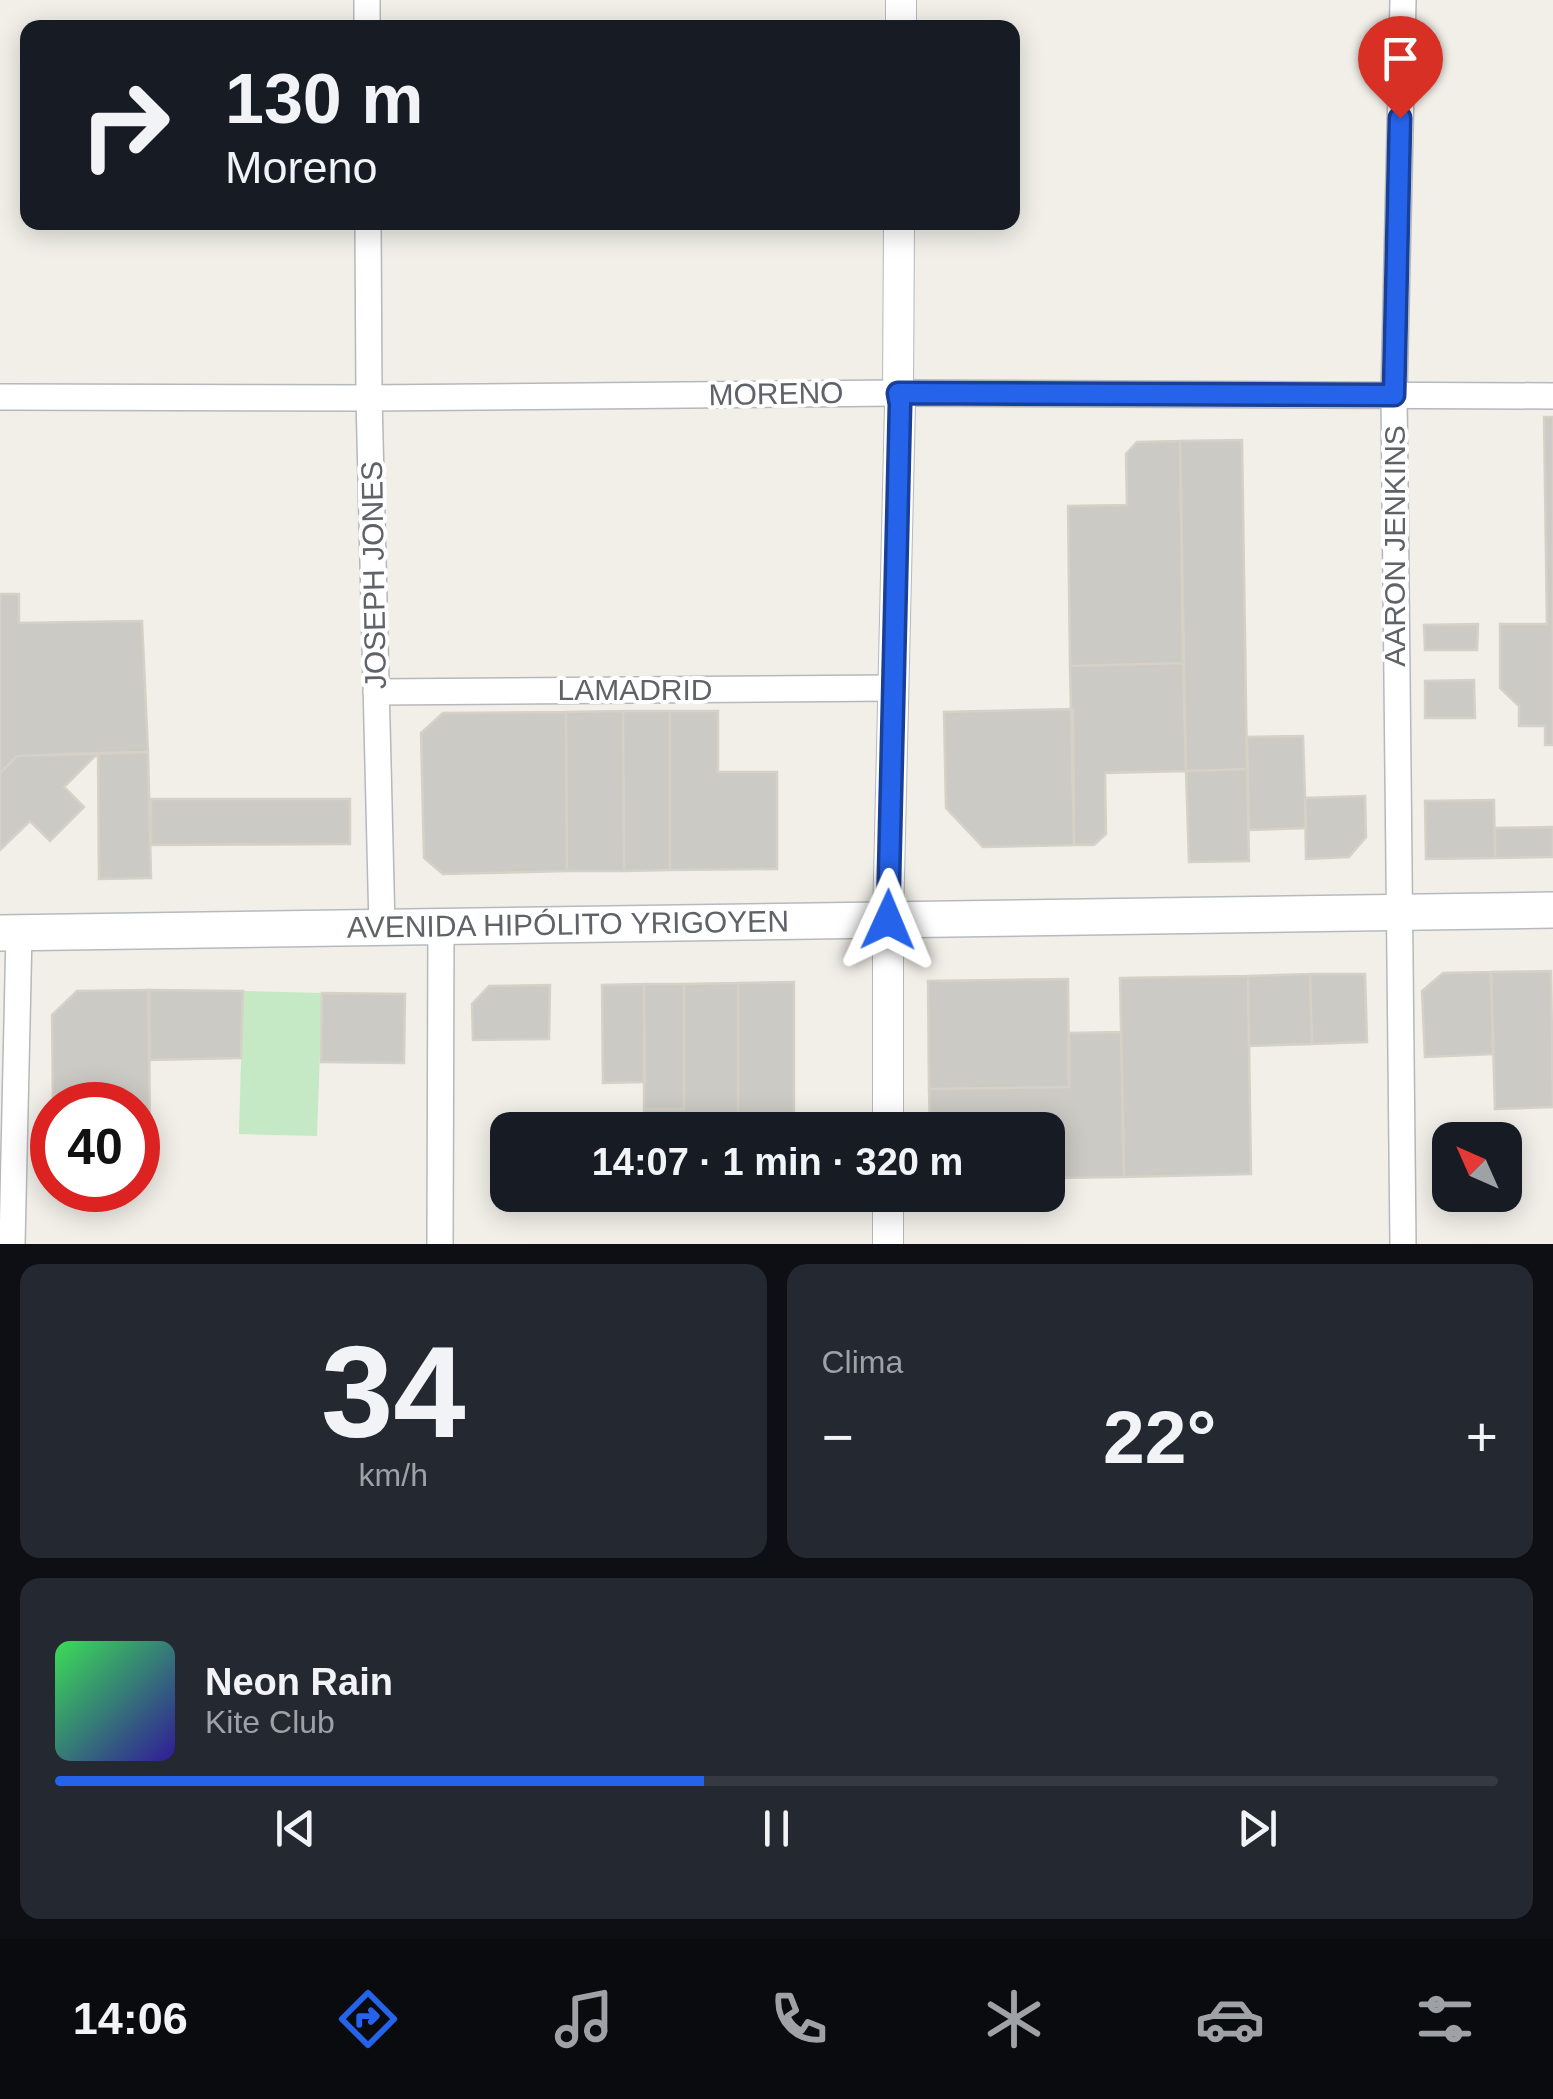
<!DOCTYPE html>
<html lang="es">
<meta charset="utf-8">
<style>
:root{--surface:#171b24;--page:#242831;--text:#f1f3f6;--muted:#9ea1a6;--line:#363941;--accent:#2563eb}
body{margin:0;font-family:Arial,sans-serif;background:var(--page);color:var(--text);height:100vh;display:flex;flex-direction:column;font-size:38px;white-space:nowrap}
*{box-sizing:border-box;margin:0}
p{font-size:32px;color:var(--muted)}
.icon{flex:none;width:55px;height:55px;fill:none;stroke:currentColor;stroke-width:2;stroke-linecap:round;stroke-linejoin:round}
.map{position:relative;height:1244px;overflow:hidden}
.details{display:flex;flex-direction:column;gap:20px;padding:20px;background:#0d0f14;flex:1}
.details>*{flex:none}
.banner{position:absolute;left:20px;top:20px;width:1000px;height:210px;border-radius:20px;box-shadow:0 5px 25px #0003;background:#171b24;color:var(--text);overflow:hidden}
.needle{width:65px;rotate:315deg}
.controls{position:absolute;left:1432px;top:1122px;display:grid;gap:20px}
.controls a{display:grid;place-items:center;width:90px;height:90px;border-radius:20px;background:var(--surface);box-shadow:0 5px 25px #0003;font-size:50px}
.speed{position:absolute;left:30px;top:1082px;display:flex;gap:20px;font-size:50px;font-weight:700;text-align:center}
.speed>*{display:grid;place-content:center;width:130px;height:130px;border-radius:50%;background:var(--surface);box-shadow:0 5px 25px #0003;line-height:1}
.speed .limit{border:15px solid #d22;background:#fff;color:#111}
.pin{position:absolute;display:grid;place-items:center;width:85px;height:85px;color:#fff;margin:-102px -42px;border-radius:50% 50% 50% 0;rotate:-45deg;box-shadow:0 0 10px #0007}
.pin .icon{rotate:45deg}
.me{position:absolute;width:110px;margin:-55px;rotate:1deg;stroke-linejoin:round;filter:drop-shadow(0 0 8px #0008)}
.turn{display:flex;align-items:center;gap:35px;height:210px;padding:0 40px;font-size:45px}
.turn .icon{width:130px;height:130px;stroke-width:2.5}
.turn b{display:block;font-size:70px;line-height:85px}
.big{font-size:75px;font-weight:700;line-height:1.1}
.details .card{flex:1;display:flex;flex-direction:column;justify-content:center;gap:15px;min-width:0;padding:0 35px;border-radius:20px;background:var(--page)}
.details .dial{align-items:center;gap:0}
.dial b{font-size:130px;line-height:1}
.song{display:flex;align-items:center;gap:30px}
.cover{width:120px;height:120px;border-radius:15px;background:linear-gradient(135deg,hsl(130 70% 55%),hsl(250 70% 35%))}
.played{height:10px;border-radius:5px;background:linear-gradient(90deg,var(--accent) 45%,var(--line) 45%)}
.keys{display:flex;justify-content:space-around;direction:ltr}
.heat{display:flex;justify-content:space-between;align-items:center;font-size:55px;direction:ltr}
.details .tiles{flex:1;display:grid;gap:20px;grid-template-columns:1fr 1fr}
.card:last-child{grid-column:span 2}
.trip{position:absolute;left:490px;top:1112px;width:575px;height:100px;border-radius:20px;background:var(--surface);box-shadow:0 5px 25px #0003;font-weight:700;line-height:100px;text-align:center}
.tab-bar{display:flex;height:160px;justify-content:space-around;align-items:center;background:#090b0e;color:var(--muted)}
.tab-bar .icon{width:70px;height:70px}
.tab-bar .current{color:var(--accent)}
.tab-bar b{font-size:45px;color:var(--text)}
.map>svg:first-child{display:block}
</style>
<div class="map">
<svg width="1553" height="1244" viewBox="0 0 1553 1244">
<rect width="100%" height="100%" fill="#f1efe8"/>
<path fill="#c5e8c5" d="M243,991L322,993L317,1136L239,1134Z"/>
<path fill="#cccac5" stroke="#d6d1c6" stroke-width="2.5" d="M1544,417H1553V745H1545V726H1519V706L1500,688V624H1547Z
M1242,440L1247,769L1186,771L1180,441Z
M1180,441L1183,663L1070,666L1068,506L1127,505L1126,454L1137,442Z
M0,594H19V623L142,621L148,752L17,756L0,773Z
M1478,624L1477,650H1425L1424,625Z
M1183,663L1186,771L1105,773L1106,834L1094,845H1074L1070,666Z
M1474,680L1475,718H1425V681Z
M1073,709L1074,845L983,847L946,808L944,712Z
M623,711L624,871H567L566,712Z
M623,711H670V870L624,871Z
M670,711H718V772H777V869L670,870Z
M566,712L567,871L443,874L424,858L421,733L443,713Z
M1303,736L1306,828L1249,830L1247,737Z
M148,752L151,878L99,879L98,753Z
M98,753L64,787L84,807L50,841L30,821L0,850V773L17,756Z
M1247,769L1249,861L1189,862L1186,771Z
M1365,796L1366,837L1349,857L1306,859L1305,798Z
M151,799H350V844L151,845Z
M1494,800L1495,858L1426,859L1425,801Z
M1553,827V857L1495,858V828Z
M1551,971L1553,1107L1495,1109L1491,972Z
M1491,972L1493,1054L1425,1057L1422,991L1443,973Z
M1310,974L1312,1044L1249,1046L1248,976Z
M1310,974H1365L1367,1042L1312,1044Z
M1248,976L1251,1174L1124,1177L1120,978Z
M1068,979L1069,1087L929,1089L928,981Z
M794,982V1130H738V983Z
M738,983V1130H644V1109H684V984Z
M644,984H684V1109H644Z
M644,984L645,1082L603,1083L602,985Z
M550,985L549,1039L473,1040L472,1004L489,986Z
M149,990L243,991L241,1058L149,1060Z
M149,990L150,1173L138,1174V1105H53L52,1015L77,991Z
M322,993L405,994L404,1063L321,1062Z
M1121,1032L1124,1177L1048,1178V1130H930L929,1089L1069,1087V1033Z"/>
<g fill="none" stroke-linecap="round" stroke-linejoin="round">
<g stroke="#b5b8bc" stroke-width="28">
<path id="minor" d="M367,0V28
M368,222L369,398L382,927
M0,397L369,398L898,393L1553,396
M376,692L894,688
M12,1244L19,933
M440,1244L441,926
M1403,1244L1394,395L1403,0"/>
</g>
<g stroke="#b5b8bc" stroke-width="32">
<path id="tertiary" d="M901,28V0
M888,1130V920L900,404L898,393L899,222
M888,1195V1244"/>
</g>
<g stroke="#b6babf" stroke-width="38">
<g id="secondary">
<path id="s1" d="M0,933L1553,910"/>
</g>
</g>
<use href="#minor" stroke="#fff" stroke-width="25"/>
<use href="#tertiary" stroke="#fff" stroke-width="30"/>
<use href="#secondary" stroke="#fff" stroke-width="35"/>
</g>
<g fill="none" stroke-linecap="round" stroke-linejoin="round">
<g stroke="#184099" stroke-width="25">
<path id="route" d="M888,920L900,404L898,393L1394,395L1400,118"/>
</g>
<use href="#route" stroke="#2563eb" stroke-width="18"/>
</g>
<g text-anchor="middle" stroke-width="8" stroke-linejoin="round" paint-order="stroke">
<g font-size="30" fill="#5f6368" stroke="#fff">
<text transform="translate(776 394) rotate(-1)" y="10">MORENO</text>
<text transform="translate(1395 546) rotate(-90)" y="10">AARON JENKINS</text>
<text transform="translate(374 575) rotate(-91)" y="10">JOSEPH JONES</text>
<text x="635" y="700">LAMADRID</text>
<text dy="10" stroke="none"><textPath href="#s1" startOffset="568">AVENIDA HIPÓLITO YRIGOYEN</textPath></text>
</g>
</g>
</svg>
<div class="controls">
<a><svg class="needle" viewBox="-14 -14 28 28"><path d="M0-13l5 13h-10z" fill="#e53935"/><path d="M0 13l5-13h-10z" fill="#9ea1a6"/></svg></a>
</div>
<div class="speed"><div class="limit">40</div></div>
<div class="pin" style="left:1400px;top:118px;background:#d93025"><svg class="icon" aria-label="arrive" viewBox="0 0 24 24"><path d="M6 21V4h12l-3 4 3 4H6"/></svg></div>
<svg class="me" style="left:888px;top:920px" viewBox="-20 -20 40 40"><path d="M0-17L14 15 0 8-14 15z" fill="#2563eb" stroke="#fff" stroke-width="4"/></svg>
<div class="trip">14:07 · 1 min · 320 m</div>
<div class="banner">
<div class="turn"><svg class="icon" aria-label="right" viewBox="0 0 24 24"><path d="M7 20v-9h11M14 6l5 5-5 5"/></svg><div><b>130 m</b>Moreno</div></div>
</div>
</div>
<section class="details">
<div class="tiles">
<div class="card dial"><b>34</b><p>km/h</p></div>
<div class="card"><p>Clima</p>
<div class="heat"><a>−</a><b class="big">22°</b><a>+</a></div>
</div>
<div class="card">
<div class="song"><i class="cover"></i><div><b>Neon Rain</b><p>Kite Club</p></div></div>
<div class="played"></div>
<div class="keys"><svg class="icon" aria-label="previous" viewBox="0 0 24 24"><path d="M18 5L8 12l10 7zM5 5v14"/></svg><svg class="icon" aria-label="pause" viewBox="0 0 24 24"><path d="M8 5v14M16 5v14"/></svg><svg class="icon" aria-label="next" viewBox="0 0 24 24"><path d="M6 5l10 7-10 7zM19 5v14"/></svg></div>
</div>
</div>
</section>
<nav class="tab-bar">
<b>14:06</b>
<svg class="icon current" aria-label="directions" viewBox="0 0 24 24"><path d="M12 3l9 9-9 9-9-9zM9 14v-3h6M13 9l2 2-2 2"/></svg>
<svg class="icon" aria-label="music" viewBox="0 0 24 24"><path d="M9 18V5l10-2v13"/><circle cx="6" cy="18" r="3"/><circle cx="16" cy="16" r="3"/></svg>
<svg class="icon" aria-label="phone" viewBox="0 0 24 24"><path d="M5 4h4l2 5-3 2q2 4 5 5l2-3 5 2v4C11 20 4 13 5 4z"/></svg>
<svg class="icon" aria-label="climate" viewBox="0 0 24 24"><path d="M12 3v18M4 7l16 10M4 17L20 7"/></svg>
<svg class="icon" aria-label="car" viewBox="0 0 24 24"><path d="M5 17H2v-5l4-1 3-4h7l3 4 3 1v5h-3M9 17h6M6 11h13"/><circle cx="7" cy="17" r="2"/><circle cx="17" cy="17" r="2"/></svg>
<svg class="icon" aria-label="filters" viewBox="0 0 24 24"><path d="M4 7h16M4 17h16"/><circle cx="9" cy="7" r="2"/><circle cx="15" cy="17" r="2"/></svg>
</nav>
